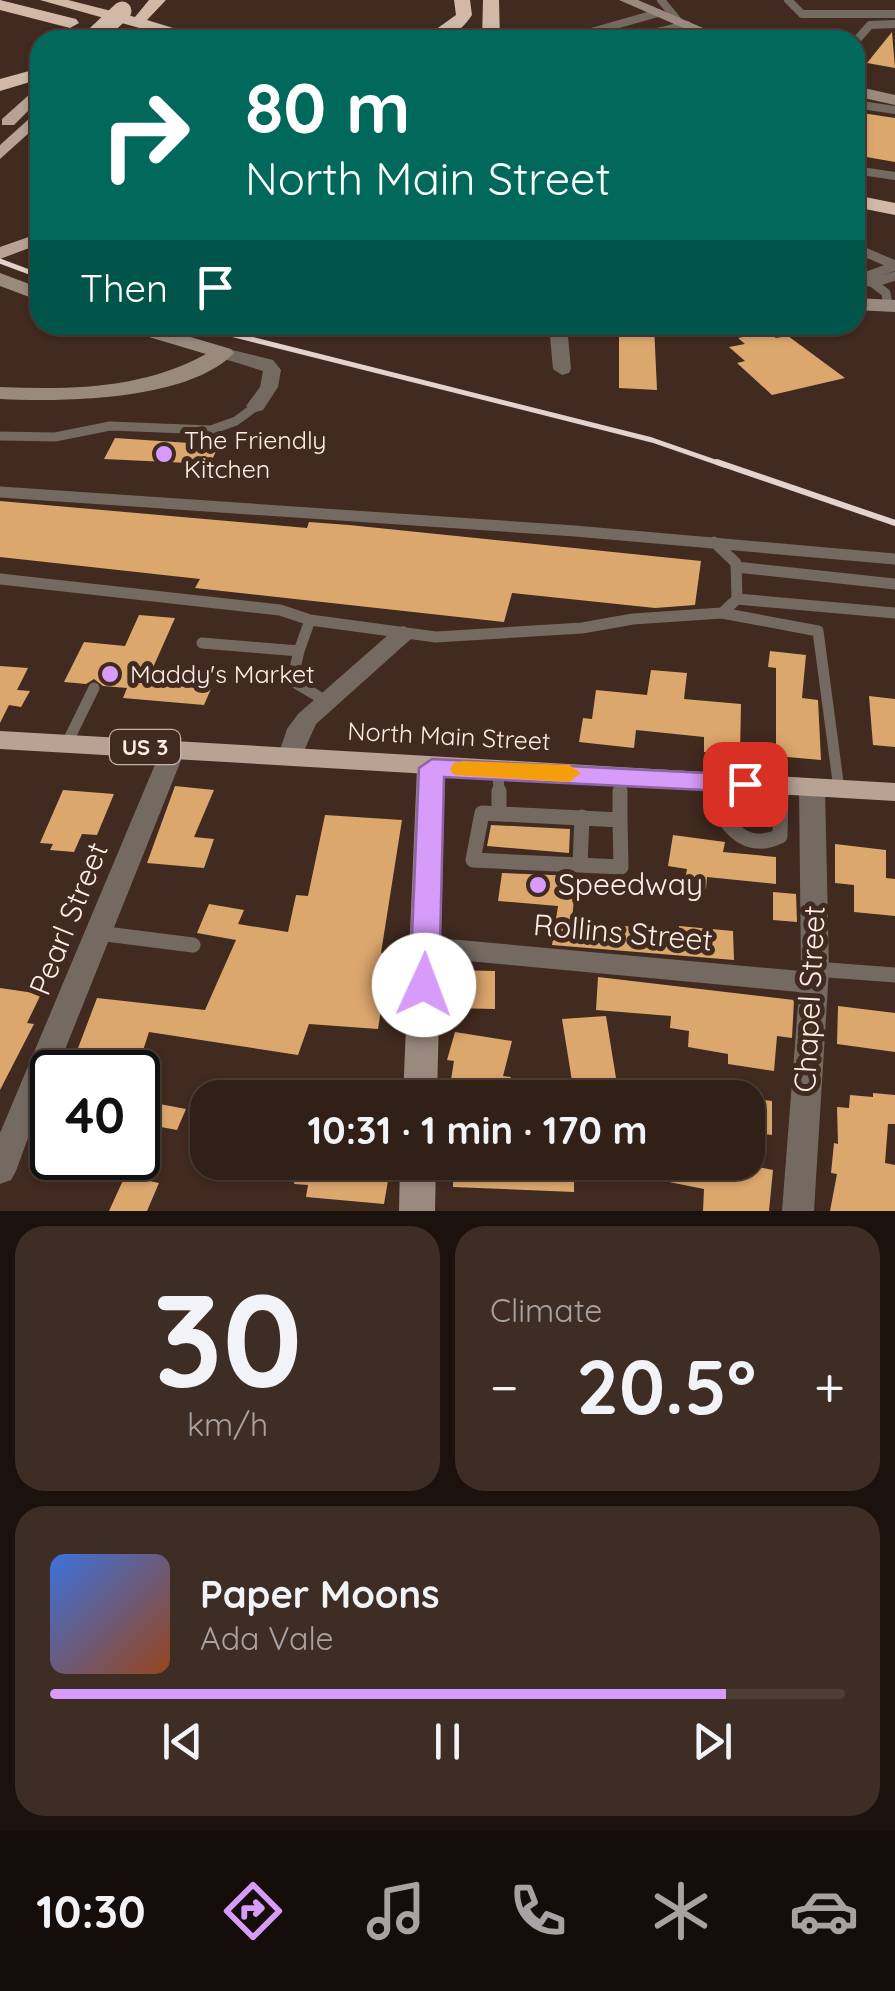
<!DOCTYPE html>
<meta charset="utf-8">
<style>
:root{--surface:#312018;--page:#3d2d25;--text:#f1f3f6;--muted:#a8a3a2;--line:#4c3e37;--accent:#d79bf9}
body{margin:0;font-family:Quicksand,sans-serif;background:var(--page);color:var(--text);height:100vh;display:flex;flex-direction:column;font-size:38px;white-space:nowrap}
*{box-sizing:border-box;margin:0}
p{font-size:32px;color:var(--muted)}
.icon{flex:none;width:55px;height:55px;fill:none;stroke:currentColor;stroke-width:2;stroke-linecap:round;stroke-linejoin:round}
.map{position:relative;height:1211px;overflow:hidden}
.panel{display:flex;flex-direction:column;gap:15px;padding:15px;background:#1b120d;flex:1}
.panel>*{flex:none}
.banner{position:absolute;left:30px;top:30px;width:835px;height:305px;border-radius:30px;box-shadow:0 2px 8px #0004,0 0 0 2px var(--line);background:#00695c;color:#fff;overflow:hidden}
.speed{position:absolute;left:30px;top:1050px;display:flex;gap:20px;font-size:50px;font-weight:700;text-align:center}
.speed>*{display:grid;place-content:center;width:130px;height:130px;border-radius:50%;background:var(--surface);box-shadow:0 2px 8px #0004,0 0 0 2px var(--line);line-height:1}
.speed .limit{border:5px solid #111;border-radius:15px;background:#fff;color:#111}
.pin{position:absolute;display:grid;place-items:center;width:85px;height:85px;color:#fff;margin:-42px;border-radius:20px;box-shadow:0 5px 15px #0006}
.me{position:absolute;width:110px;margin:-55px;rotate:2deg;stroke-linejoin:round;filter:drop-shadow(0 0 8px #0008)}
.turn{display:flex;align-items:center;gap:35px;height:210px;padding:0 50px;font-size:45px}
.turn .icon{width:130px;height:130px;stroke-width:2.5}
.turn b{display:block;font-size:70px;line-height:85px}
.then{display:flex;align-items:center;height:95px;padding:0 50px;background:#0003;gap:20px;font-size:38px}
.big{font-size:75px;font-weight:800;line-height:1.1}
.panel .card{flex:1;display:flex;flex-direction:column;justify-content:center;gap:15px;min-width:0;padding:0 35px;border-radius:30px;background:var(--page)}
.panel .dial{align-items:center;gap:0}
.dial b{font-size:130px;line-height:1}
.song{display:flex;align-items:center;gap:30px}
.cover{width:120px;height:120px;border-radius:15px;background:linear-gradient(135deg,hsl(220 70% 55%),hsl(20 70% 35%))}
.played{height:10px;border-radius:5px;background:linear-gradient(90deg,var(--accent) 85%,var(--line) 85%)}
.keys{display:flex;justify-content:space-around;direction:ltr}
.heat{display:flex;justify-content:space-between;align-items:center;font-size:55px;direction:ltr}
.panel .tiles{flex:1;display:grid;gap:15px;grid-template-columns:1fr 1fr}
.card:last-child{grid-column:span 2}
.trip{position:absolute;left:190px;top:1080px;width:575px;height:100px;border-radius:30px;background:var(--surface);box-shadow:0 2px 8px #0004,0 0 0 2px var(--line);font-weight:800;line-height:100px;text-align:center}
.tab-bar{display:flex;height:160px;justify-content:space-around;align-items:center;background:#140d0a;color:var(--muted)}
.tab-bar .icon{width:70px;height:70px}
.tab-bar .active{color:var(--accent)}
.tab-bar b{font-size:45px;color:var(--text)}
.map>svg:first-child{display:block}
</style>
<div class="map">
<svg width="895" height="1211" viewBox="0 0 895 1211">
<rect width="100%" height="100%" fill="#412a20"/>
<path fill="#dca76d" d="M892,32L895,68L867,63Z
M855,112L895,118V162L855,155Z
M619,325H654L657,390L619,388Z
M768,332L776,338L788,336L845,378L772,395L737,363L745,361L729,347L745,344L738,338Z
M115,438L219,445L210,464L104,459Z
M0,501L307,528L309,522L349,525L701,561L695,605L655,608L512,593L504,622L195,588L200,579L0,557Z
M139,615L175,618L151,672L157,673L154,680L214,682L204,705L123,698L127,688L103,686L94,679L86,684L64,682L84,642L125,646Z
M770,651L806,655L802,698L818,700L821,760L776,756V668L768,667Z
M0,666L28,668L17,690L30,691L21,707L9,705L0,723Z
M651,670L687,673L684,699L741,704L740,755L704,752V737L636,730L634,748L579,742L583,718L592,719L596,690L647,695Z
M869,696L895,699V747L873,745Z
M175,786L214,790L194,837L214,839L204,868L147,863Z
M63,790L114,794L97,835L82,834L74,852L50,850L53,844L40,843Z
M325,815L402,820L381,953H390L378,1029L309,1024L298,1055L149,1032L136,1072H69L97,998L205,1010L236,940L197,933L209,904L244,910L238,924L288,932L296,895L308,896Z
M491,825L570,829L569,853L487,846Z
M673,835L725,842L723,852L776,857V884L707,877L706,889L684,885L687,869L668,866Z
M835,844L886,850V878L895,879V916L854,912V885L835,883Z
M502,873L576,876L572,920L678,932L679,926L733,931L734,960L552,945L558,906L498,901Z
M773,892L796,894L797,922L773,920Z
M450,970L495,971V1009L449,1008Z
M598,977L794,1000L792,1038L777,1036L774,1071L728,1064V1054L688,1047L689,1031L670,1028L671,1016L596,1010Z
M0,988L41,994L27,1023L34,1024L0,1090Z
M838,1006L895,1013V1052L837,1044Z
M606,1016L616,1078L602,1079L605,1098H567L565,1081H572L562,1019Z
M455,1032L512,1041L503,1076L511,1077L508,1098H448L454,1061L447,1060Z
M873,1093L895,1095V1124H888L885,1163L895,1165V1211H830L837,1174L831,1173L834,1143L838,1144L837,1107L849,1108L850,1095L873,1097Z
M748,1098L772,1101V1135L748,1132Z
M149,1102L186,1109L177,1130L139,1123Z
M298,1162L390,1169L384,1204L306,1197L308,1185L294,1184Z
M454,1162H495V1170L532,1171L533,1162H574V1192L453,1187Z
M661,1162H733L773,1170L769,1211H703L704,1189L659,1180Z
M125,1176L159,1183L147,1211H109Z"/>
<g fill="none" stroke-linecap="round" stroke-linejoin="round">
<path stroke="#746a62" stroke-width="8" d="M661,0L679,22
M788,0L802,14H895
M563,40L658,13
M664,40L649,34L687,25
M855,42L870,25L895,24
M855,104L895,110
M855,170L895,176"/>
<path stroke="#746a62" stroke-width="9" d="M855,248L895,265
M855,278L873,283L886,293L888,306
M859,279L895,266
M873,283L895,276
M0,436L55,437L110,426L211,430L236,421L256,406"/>
<path stroke="#746a62" stroke-width="11" d="M0,492L575,531L895,559
M714,542L736,563L737,599L895,613
M736,567L895,584
M0,579L280,610L310,620L299,651
M722,613L818,631L839,789
M310,620L436,637L582,628L633,619L722,613L737,599
M202,643L299,651L292,681L328,702
M67,743L94,688
M498,770L499,794
M620,776V794
M708,781L713,794
M781,794V786"/>
<path stroke="#746a62" stroke-width="15" d="M499,791V812
M620,791V820
M712,791C722,822 743,854 780,836L781,791
M482,813L620,820L621,867L473,860Z
M580,865L582,817
M98,933L193,945
M815,969L895,975"/>
<path fill="#746a62" fill-rule="evenodd" d="M549,325H567L571,369L569,373L562,375L553,369Z
M224,348L273,360L281,370L278,387L263,410L256,412L246,406L260,387L263,371L218,357L215,353Z
M404,626L415,633L412,638L316,724L299,762H281L278,756L287,729L298,714L396,628Z
M174,740L186,748L56,1072H52L16,1171L11,1180L0,1184V1133L162,748Z
M812,779L821,782L825,788L829,969L814,1211H782L799,992L426,957L416,954L412,947L416,940L426,937L801,971L799,788L803,782Z"/>
<path fill="#9a8a7e" fill-rule="evenodd" d="M619,0H638L731,40H711Z
M855,86L895,95V105L855,96Z
M0,273L40,288V301L0,286Z
M855,298L895,300V312L855,310Z
M119,325H150L231,349L234,353C188,401 63,402 0,399V387C72,390 142,389 206,354L122,329Z
M431,759L441,761L445,768L437,1098H403L417,768L421,761Z
M400,1162H436L435,1211H399Z"/>
<path fill="#b7a293" fill-rule="evenodd" d="M40,85V99L14,125H2V119Z
M40,109V123L0,159V145Z
M40,233V244L0,259V247Z
M0,731L895,783V801L0,749Z"/>
<path fill="#d2b8a6" fill-rule="evenodd" d="M0,0L76,19L79,23L70,28L0,10Z
M40,0H68L135,17L149,0H166L147,20L212,40H182Z
M454,0H470L472,15C459,35 444,40 421,40L456,15Z
M483,0H499L500,40H482Z
M40,68V79L0,91V79Z
M855,195L895,203V215L855,207Z"/>
<path stroke="#e4d3cc" stroke-width="5" d="M0,261L40,276
M195,325L652,440L724,465"/>
<path stroke="#e4d3cc" stroke-width="6" d="M717,462L895,523"/>
<path stroke="#d2b8a6" stroke-width="19" d="M91,40L122,11"/>
</g>
<path fill="#d79bf9" stroke="#8c65a2" stroke-width="2.5" d="M432,759L745,775L758,784L745,792L444,777L439,985L435,993L424,996L414,993L410,985L419,768Z"/>
<path fill="#f59e0b" d="M463,761L569,765L581,773L569,782L454,775L450,769L454,763Z"/>
<g fill="#d79bf9" stroke="#412a20" stroke-width="4">
<circle cx="164" cy="454" r="10"/>
<circle cx="110" cy="674" r="10"/>
<circle cx="538" cy="885" r="10"/>
</g>
<g text-anchor="middle" stroke-width="10" stroke-linejoin="round" paint-order="stroke">
<rect fill="#412a20" stroke="#c5b3ab" stroke-width="2.5" x="110" y="730" width="70" height="34" rx="8"/>
<g font-size="22" font-weight="bold" fill="#feeee7">
<text x="145" y="755">US 3</text>
</g>
<g font-size="25" fill="#feeee7" stroke="#412a20" text-anchor="start">
<text x="184" y="449">The Friendly<tspan x="184" dy="29">Kitchen</tspan></text>
<text x="130" y="683">Maddy's Market</text>
</g>
<g font-size="25" fill="#feeee7" stroke="#412a20">
<text transform="translate(449 736) rotate(3)" y="9">North Main Street</text>
</g>
<g font-size="30" fill="#feeee7" stroke="#412a20" text-anchor="start">
<text x="558" y="895">Speedway</text>
</g>
<g font-size="30" fill="#feeee7" stroke="#412a20">
<text transform="translate(69 919) rotate(-68)" y="10">Pearl Street</text>
<text transform="translate(623 933) rotate(5)" y="10">Rollins Street</text>
<text transform="translate(810 999) rotate(-87)" y="10">Chapel Street</text>
</g>
</g>
</svg>
<div class="speed"><div class="limit">40</div></div>
<div class="pin" style="left:745px;top:784px;background:#d93025"><svg class="icon" aria-label="arrive" viewBox="0 0 24 24"><path d="M6 21V4h12l-3 4 3 4H6"/></svg></div>
<svg class="me" style="left:424px;top:985px" viewBox="-20 -20 40 40"><circle r="19" fill="#fff"/><path d="M0-13L10 11 0 6-10 11z" fill="#d79bf9"/></svg>
<div class="trip">10:31 · 1 min · 170 m</div>
<div class="banner">
<div class="turn"><svg class="icon" aria-label="right" viewBox="0 0 24 24"><path d="M7 20v-9h11M14 6l5 5-5 5"/></svg><div><b>80 m</b>North Main Street</div></div>
<div class="then">Then<svg class="icon" aria-label="arrive" viewBox="0 0 24 24"><path d="M6 21V4h12l-3 4 3 4H6"/></svg></div>
</div>
</div>
<section class="panel">
<div class="tiles">
<div class="card dial"><b>30</b><p>km/h</p></div>
<div class="card"><p>Climate</p>
<div class="heat"><a>−</a><b class="big">20.5°</b><a>+</a></div>
</div>
<div class="card">
<div class="song"><i class="cover"></i><div><b>Paper Moons</b><p>Ada Vale</p></div></div>
<div class="played"></div>
<div class="keys"><svg class="icon" aria-label="previous" viewBox="0 0 24 24"><path d="M18 5L8 12l10 7zM5 5v14"/></svg><svg class="icon" aria-label="pause" viewBox="0 0 24 24"><path d="M8 5v14M16 5v14"/></svg><svg class="icon" aria-label="next" viewBox="0 0 24 24"><path d="M6 5l10 7-10 7zM19 5v14"/></svg></div>
</div>
</div>
</section>
<nav class="tab-bar">
<b>10:30</b>
<svg class="icon active" aria-label="directions" viewBox="0 0 24 24"><path d="M12 3l9 9-9 9-9-9zM9 14v-3h6M13 9l2 2-2 2"/></svg>
<svg class="icon" aria-label="music" viewBox="0 0 24 24"><path d="M9 18V5l10-2v13"/><circle cx="6" cy="18" r="3"/><circle cx="16" cy="16" r="3"/></svg>
<svg class="icon" aria-label="phone" viewBox="0 0 24 24"><path d="M5 4h4l2 5-3 2q2 4 5 5l2-3 5 2v4C11 20 4 13 5 4z"/></svg>
<svg class="icon" aria-label="climate" viewBox="0 0 24 24"><path d="M12 3v18M4 7l16 10M4 17L20 7"/></svg>
<svg class="icon" aria-label="car" viewBox="0 0 24 24"><path d="M5 17H2v-5l4-1 3-4h7l3 4 3 1v5h-3M9 17h6M6 11h13"/><circle cx="7" cy="17" r="2"/><circle cx="17" cy="17" r="2"/></svg>
</nav>
